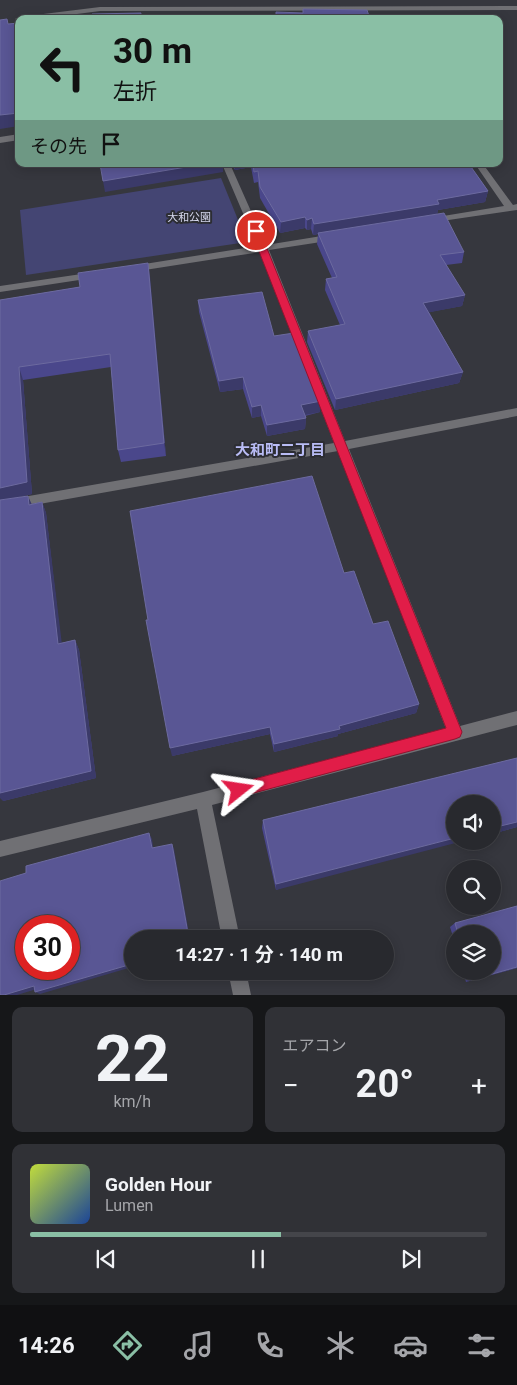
<!DOCTYPE html>
<html lang="ja">
<meta charset="utf-8">
<style>
:root{--surface:#28292e;--page:#303136;--text:#f1f3f6;--muted:#a5a6aa;--line:#44454a;--accent:#8abfa5}
body{margin:0;font-family:Roboto,"Noto Sans JP",sans-serif;background:var(--page);color:var(--text);height:100vh;display:flex;flex-direction:column;font-size:19px;white-space:nowrap}
*{box-sizing:border-box;margin:0}
p{font-size:16px;color:var(--muted)}
.icon{flex:none;width:28px;height:28px;fill:none;stroke:currentColor;stroke-width:2;stroke-linecap:round;stroke-linejoin:round}
.map{position:relative;height:995px;overflow:hidden}
.details{display:flex;flex-direction:column;gap:12px;padding:12px;background:#161719;flex:1}
.details>*{flex:none}
.banner{position:absolute;left:15px;top:15px;width:488px;height:152px;border-radius:10px;box-shadow:0 2px 12px #0003,0 0 0 1px var(--line);background:#8abfa5;color:#111;overflow:hidden}
.tools{position:absolute;left:446px;top:795px;display:grid;gap:10px}
.tools a{display:grid;place-items:center;width:55px;height:55px;border-radius:50%;background:var(--surface);box-shadow:0 2px 12px #0003,0 0 0 1px var(--line);font-size:25px}
.speed{position:absolute;left:15px;top:915px;display:flex;gap:10px;font-size:25px;font-weight:700;text-align:center}
.speed>*{display:grid;place-content:center;width:65px;height:65px;border-radius:50%;background:var(--surface);box-shadow:0 2px 12px #0003,0 0 0 1px var(--line);line-height:1}
.speed .limit{border:8px solid #d22;background:#fff;color:#111}
.pin{position:absolute;display:grid;place-items:center;width:42px;height:42px;color:#fff;margin:-21px;border:2px solid #fff;border-radius:50%;box-shadow:0 1px 5px #0007}
.me{position:absolute;width:55px;margin:-28px;rotate:75deg;stroke-linejoin:round;filter:drop-shadow(0 0 4px #0008)}
.turn{display:flex;align-items:center;gap:18px;height:105px;padding:0 15px;font-size:22px}
.turn .icon{width:65px;height:65px;stroke-width:2.5}
.turn b{display:block;font-size:35px;line-height:42px}
.then{display:flex;align-items:center;height:48px;padding:0 15px;background:#0003;gap:10px;font-size:19px}
.big{font-size:38px;font-weight:700;line-height:1.1}
.details .tile{flex:1;display:flex;flex-direction:column;justify-content:center;gap:8px;min-width:0;padding:0 18px;border-radius:10px;background:var(--page)}
.details .dial{align-items:center;gap:0}
.dial b{font-size:65px;line-height:1}
.song{display:flex;align-items:center;gap:15px}
.cover{width:60px;height:60px;border-radius:8px;background:linear-gradient(135deg,hsl(70 70% 55%),hsl(220 70% 35%))}
.played{height:5px;border-radius:2px;background:linear-gradient(90deg,var(--accent) 55%,var(--line) 55%)}
.keys{display:flex;justify-content:space-around;direction:ltr}
.heat{display:flex;justify-content:space-between;align-items:center;font-size:28px;direction:ltr}
.details .tiles{flex:1;display:grid;gap:12px;grid-template-columns:1fr 1fr}
.tile:last-child{grid-column:span 2}
.trip{position:absolute;left:124px;top:930px;width:270px;height:50px;border-radius:25px;background:var(--surface);box-shadow:0 2px 12px #0003,0 0 0 1px var(--line);font-weight:700;line-height:50px;text-align:center}
.tabs{display:flex;height:80px;justify-content:space-around;align-items:center;background:#101012;color:var(--muted)}
.tabs .icon{width:35px;height:35px}
.tabs .selected{color:var(--accent)}
.tabs b{font-size:22px;color:var(--text)}
.map>svg:first-child{display:block}
</style>
<div class="map">
<svg width="517" height="995" viewBox="0 0 517 995">
<rect width="100%" height="100%" fill="#36373e"/>
<path fill="#444573" d="M221,178L247,242L26,275L20,210Z"/>
<g fill="none" stroke-linecap="round" stroke-linejoin="round">
<path fill="#707074" fill-rule="evenodd" d="M517,6V10L100,11L39,19H19V21L15,19L19,17L100,7Z
M19,134V140L0,143V137Z
M222,164H230L266,245L334,234L339,237L334,240L269,250L345,441L517,408V416L349,449L460,726L517,711V725L212,805L240,939H222L197,809L0,857V841L203,792L446,729L338,451L0,511V501L334,443L260,252L132,272L127,269L132,266L257,246Z
M475,164H483L513,205L517,204V210L428,223L426,221L431,218L504,206Z
M95,272L99,273V277L0,292V286Z
M228,971H246L251,995H233Z"/>
</g>
<path fill="#4a478b" d="M231,164H469L488,191L485,202L438,210L437,214L464,252L462,263L446,265L465,295L462,306L429,312L463,372L459,383L335,410L307,342L308,331L340,325L325,290L326,279L332,278L317,244L318,234L313,235L311,229L307,230L305,228L280,233L260,198L258,182L254,183L251,167L235,170Z
M148,263L166,456L121,462L118,450L111,367L23,380L32,494L3,500L31,504L42,502L46,513L61,643L75,640L79,650L96,778L3,801L0,300L80,287Z
M198,300L274,336L320,412L305,416L306,418L305,429L267,436L261,416L252,418L243,389L220,392L199,312Z
M344,573L419,704L416,713L338,734V736L274,752L270,734L172,756Z
M517,758V827L492,834V804L276,890L262,828L263,820Z
M517,906V968L466,982L463,971H492V934H455V943L450,927L455,923Z"/>
<path fill="#3b3a69" d="M19,113V126L0,129V115Z
M204,164H223V172L105,192L103,181Z
M234,164H251V167L235,170Z
M488,191L485,202L438,210L437,215L313,235L314,224L437,200Z
M305,217V228L280,233L281,222Z
M312,218L311,229L307,230V220Z
M148,263L150,276L166,456L164,443Z
M465,295L462,306L421,314L423,303Z
M19,367L23,380L32,494L0,501V488Z
M463,372L459,383L335,410L336,399Z
M243,377V389L220,392L219,381Z
M321,401L320,412L300,416L301,405Z
M261,405V416L252,418V407Z
M306,418L305,429L267,436V425Z
M28,496L33,507L29,505Z
M42,502L46,513L63,653L58,644Z
M75,640L79,650L96,778L3,801L0,798V793Z
M419,704L416,713L338,734V736L274,752V744Z
M270,727V734L172,756L170,748Z
M517,822V827L492,834V828Z
M149,833L152,839L154,853L152,848Z
M455,838V841H463L276,890V884Z
M172,844L174,849L190,939H189Z
M132,964V967L40,994L35,992Z
M517,967V968L466,982L471,980Z
M34,986L40,988L17,995H4Z"/>
<path fill="#595694" stroke="#6c6a9f" fill-rule="evenodd" d="M303,9L367,10L370,19H276V12L303,13Z
M141,13L140,19H61L92,16V14Z
M7,19L8,24L19,23V113L0,115V20Z
M100,164H204L103,181Z
M253,164H469L488,191L437,200L439,204L314,224L312,218L307,220L305,217L281,222L260,187L258,171L254,172Z
M444,213L464,252L440,255L465,295L423,303L463,372L336,399L308,331L345,324L326,279L337,277L318,233Z
M148,263L164,443L118,450L110,354L19,367L27,482L0,488V300L80,287L78,273Z
M262,292L274,336L294,333L321,401L301,405L306,418L267,425L261,405L252,407L243,377L219,381L198,300Z
M312,476L344,573L354,571L373,624L388,621L419,704L339,726L340,729L274,744L270,727L170,748L146,620H148L130,511Z
M28,496L29,505L42,502L58,644L75,640L91,771L0,793V500Z
M517,758V822L492,828V804H455V838L276,884L263,820Z
M149,833L152,848L172,844L189,939H132V964L35,992L34,986L4,995H0V881L26,873V866ZM26,926H69V969H26Z
M517,906V967L471,980L469,971H492V934H458L455,923Z"/>
<path fill="#e11d48" stroke="#92132f" d="M253,229H256L260,231L462,732L460,737L455,739L239,797L234,795L232,790L234,785L239,783L446,728L251,231Z"/>
<g text-anchor="middle" stroke-width="4" stroke-linejoin="round" paint-order="stroke">
<g font-size="11" fill="#d5d7ed" stroke="#2c2d33">
<text x="189" y="221">大和公園</text>
</g>
<g font-size="15" font-weight="bold" fill="#b9bcf5" stroke="#2c2d33">
<text x="280" y="455">大和町二丁目</text>
</g>
</g>
</svg>
<div class="tools">
<a><svg class="icon" aria-label="sound" viewBox="0 0 24 24"><path d="M4 9h4l5-4v14l-5-4H4zM17 9q2 3 0 6"/></svg></a>
<a><svg class="icon" aria-label="search" viewBox="0 0 24 24"><circle cx="10" cy="10" r="6"/><path d="M15 15l6 6"/></svg></a>
<a><svg class="icon" aria-label="layers" viewBox="0 0 24 24"><path d="M12 4l9 5-9 5-9-5zM3 14l9 5 9-5"/></svg></a>
</div>
<div class="speed"><div class="limit">30</div></div>
<div class="pin" style="left:256px;top:231px;background:#d93025"><svg class="icon" aria-label="arrive" viewBox="0 0 24 24"><path d="M6 21V4h12l-3 4 3 4H6"/></svg></div>
<svg class="me" style="left:239px;top:790px" viewBox="-20 -20 40 40"><path d="M0-17L14 15 0 8-14 15z" fill="#e11d48" stroke="#fff" stroke-width="4"/></svg>
<div class="trip">14:27 · 1 分 · 140 m</div>
<div class="banner">
<div class="turn"><svg class="icon" aria-label="left" viewBox="0 0 24 24"><path d="M17 20v-9H6M10 6l-5 5 5 5"/></svg><div><b>30 m</b>左折</div></div>
<div class="then">その先<svg class="icon" aria-label="arrive" viewBox="0 0 24 24"><path d="M6 21V4h12l-3 4 3 4H6"/></svg></div>
</div>
</div>
<section class="details">
<div class="tiles">
<div class="tile dial"><b>22</b><p>km/h</p></div>
<div class="tile"><p>エアコン</p>
<div class="heat"><a>−</a><b class="big">20°</b><a>+</a></div>
</div>
<div class="tile">
<div class="song"><i class="cover"></i><div><b>Golden Hour</b><p>Lumen</p></div></div>
<div class="played"></div>
<div class="keys"><svg class="icon" aria-label="previous" viewBox="0 0 24 24"><path d="M18 5L8 12l10 7zM5 5v14"/></svg><svg class="icon" aria-label="pause" viewBox="0 0 24 24"><path d="M8 5v14M16 5v14"/></svg><svg class="icon" aria-label="next" viewBox="0 0 24 24"><path d="M6 5l10 7-10 7zM19 5v14"/></svg></div>
</div>
</div>
</section>
<nav class="tabs">
<b>14:26</b>
<svg class="icon selected" aria-label="directions" viewBox="0 0 24 24"><path d="M12 3l9 9-9 9-9-9zM9 14v-3h6M13 9l2 2-2 2"/></svg>
<svg class="icon" aria-label="music" viewBox="0 0 24 24"><path d="M9 18V5l10-2v13"/><circle cx="6" cy="18" r="3"/><circle cx="16" cy="16" r="3"/></svg>
<svg class="icon" aria-label="phone" viewBox="0 0 24 24"><path d="M5 4h4l2 5-3 2q2 4 5 5l2-3 5 2v4C11 20 4 13 5 4z"/></svg>
<svg class="icon" aria-label="climate" viewBox="0 0 24 24"><path d="M12 3v18M4 7l16 10M4 17L20 7"/></svg>
<svg class="icon" aria-label="car" viewBox="0 0 24 24"><path d="M5 17H2v-5l4-1 3-4h7l3 4 3 1v5h-3M9 17h6M6 11h13"/><circle cx="7" cy="17" r="2"/><circle cx="17" cy="17" r="2"/></svg>
<svg class="icon" aria-label="filters" viewBox="0 0 24 24"><path d="M4 7h16M4 17h16"/><circle cx="9" cy="7" r="2"/><circle cx="15" cy="17" r="2"/></svg>
</nav>
